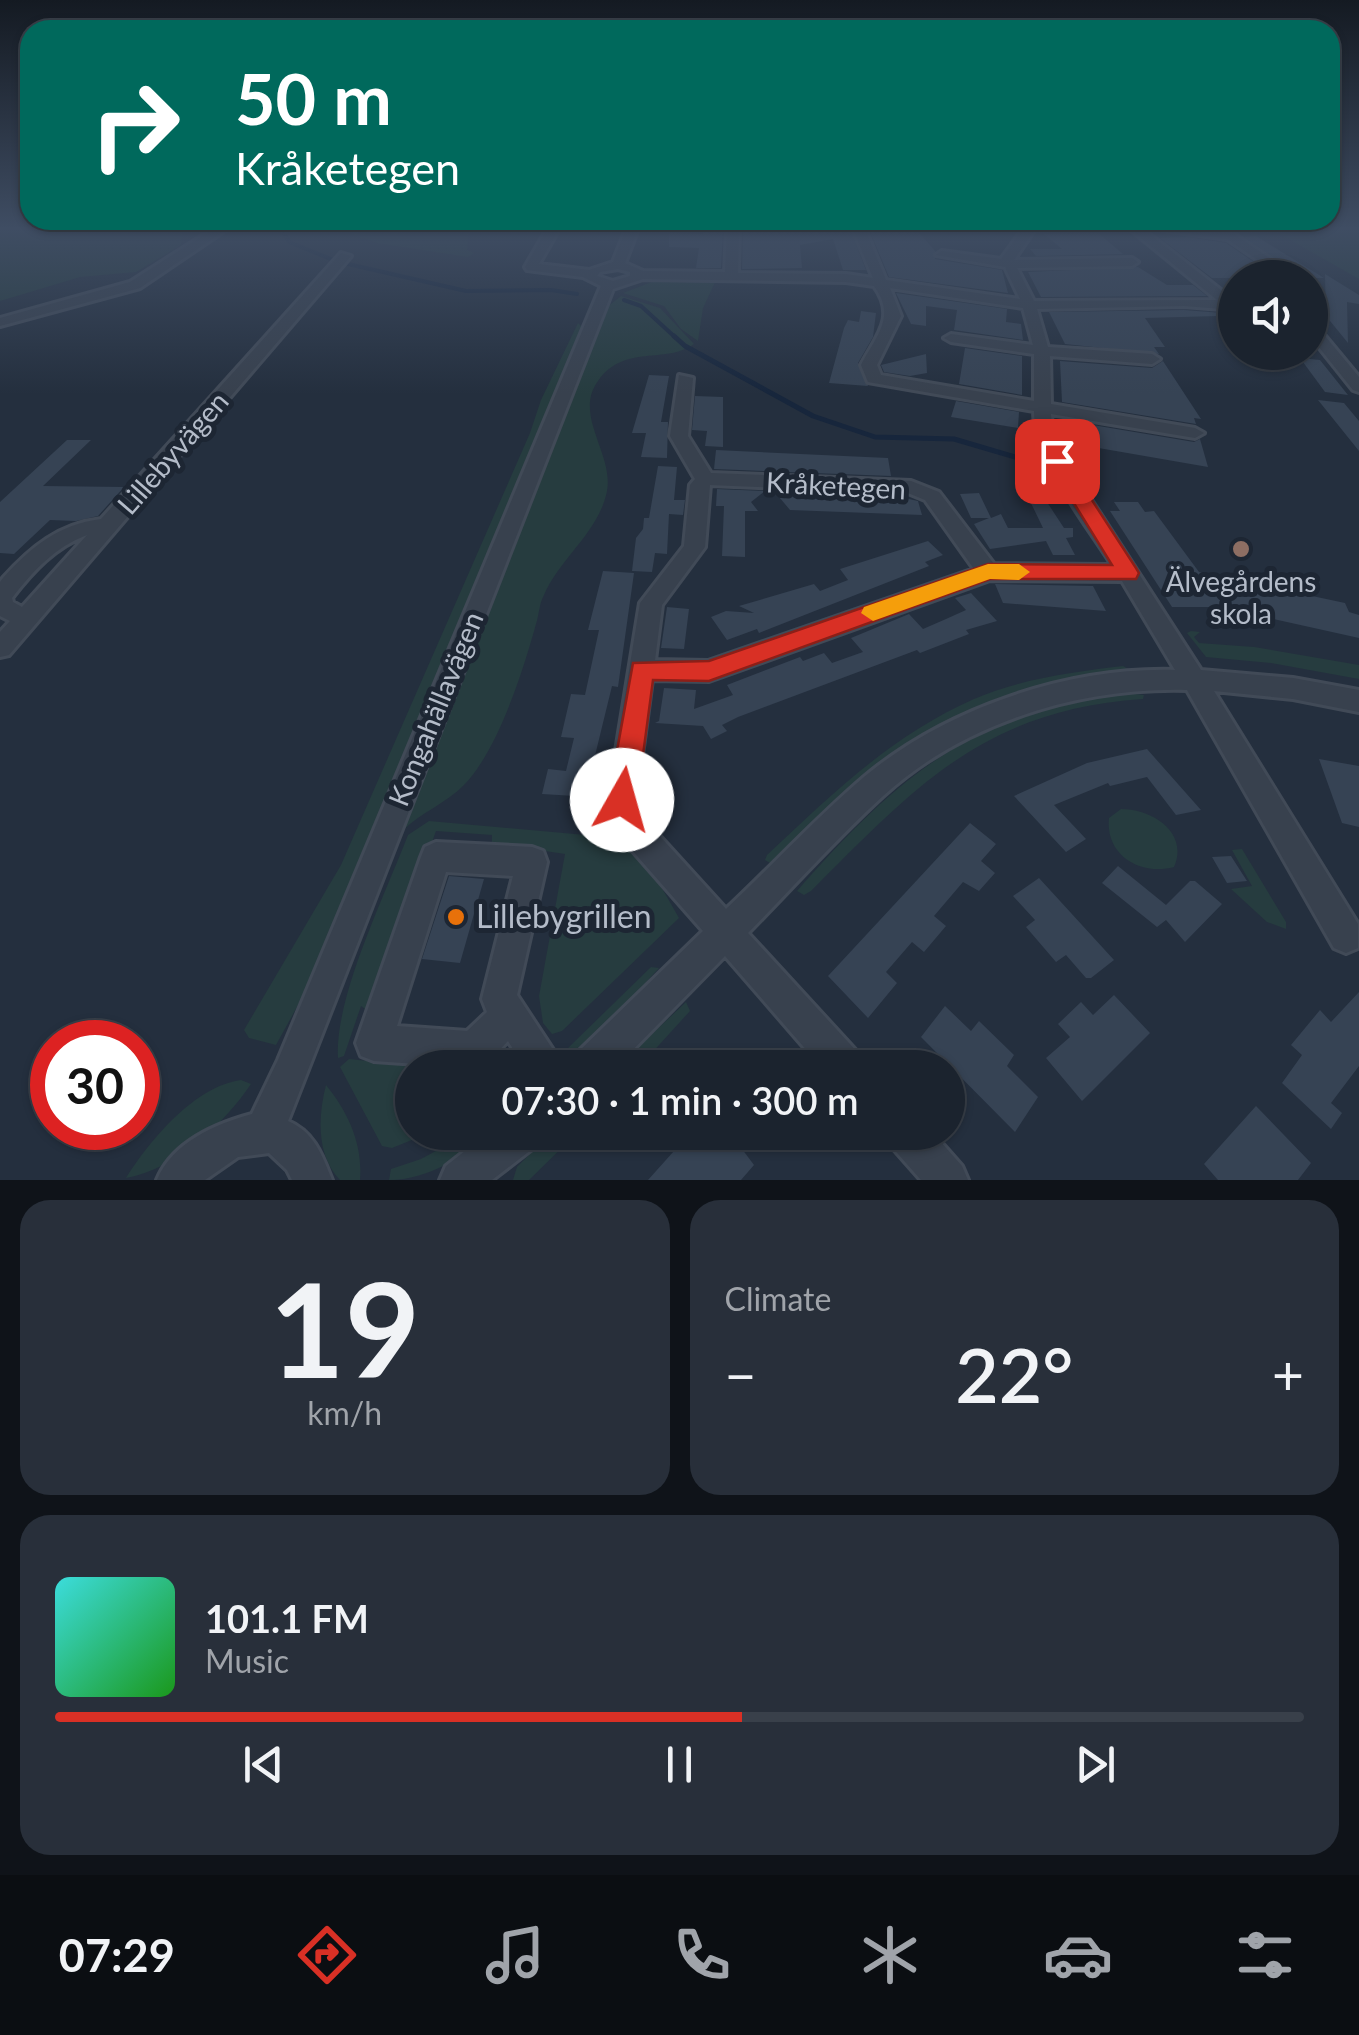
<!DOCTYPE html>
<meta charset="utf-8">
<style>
:root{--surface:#1b232e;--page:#282f3a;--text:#f1f3f6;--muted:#a0a4aa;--line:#39404a;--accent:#d93025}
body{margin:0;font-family:Lato,sans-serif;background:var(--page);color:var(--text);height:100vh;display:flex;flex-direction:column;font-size:38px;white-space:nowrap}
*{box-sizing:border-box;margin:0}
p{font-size:32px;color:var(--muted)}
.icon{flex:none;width:55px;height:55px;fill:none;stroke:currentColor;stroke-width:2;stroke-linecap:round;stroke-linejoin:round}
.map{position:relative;height:1180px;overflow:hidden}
.drawer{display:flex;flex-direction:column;gap:20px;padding:20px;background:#0f1319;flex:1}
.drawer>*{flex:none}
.top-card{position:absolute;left:20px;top:20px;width:1320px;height:210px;border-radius:30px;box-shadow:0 2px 8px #0004,0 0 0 2px var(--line);background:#00695c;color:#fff;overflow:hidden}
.controls{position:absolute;left:1218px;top:260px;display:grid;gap:20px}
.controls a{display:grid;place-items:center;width:110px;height:110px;border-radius:50%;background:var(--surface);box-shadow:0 2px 8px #0004,0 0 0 2px var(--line);font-size:50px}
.speed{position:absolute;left:30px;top:1020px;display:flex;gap:20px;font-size:50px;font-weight:700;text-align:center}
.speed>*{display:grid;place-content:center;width:130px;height:130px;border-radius:50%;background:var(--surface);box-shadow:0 2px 8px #0004,0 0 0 2px var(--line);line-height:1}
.speed .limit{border:15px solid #d22;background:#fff;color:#111}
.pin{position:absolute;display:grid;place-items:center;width:85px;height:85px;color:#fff;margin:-42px;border-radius:20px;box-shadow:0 5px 15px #0006}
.me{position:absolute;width:110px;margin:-55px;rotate:7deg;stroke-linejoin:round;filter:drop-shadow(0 0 8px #0008)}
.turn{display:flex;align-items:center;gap:35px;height:210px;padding:0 50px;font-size:45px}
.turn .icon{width:130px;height:130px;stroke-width:2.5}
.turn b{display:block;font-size:70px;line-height:85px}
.big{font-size:75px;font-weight:600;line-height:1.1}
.drawer .tile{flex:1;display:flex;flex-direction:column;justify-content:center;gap:15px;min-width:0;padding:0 35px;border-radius:30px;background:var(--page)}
.drawer .dial{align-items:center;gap:0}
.dial b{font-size:130px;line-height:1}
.song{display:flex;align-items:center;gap:30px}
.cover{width:120px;height:120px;border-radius:15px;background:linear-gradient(135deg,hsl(180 70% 55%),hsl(120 70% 35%))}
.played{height:10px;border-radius:5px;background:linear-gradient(90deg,var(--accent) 55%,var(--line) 55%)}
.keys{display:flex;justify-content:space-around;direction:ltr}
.heat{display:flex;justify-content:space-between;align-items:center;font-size:55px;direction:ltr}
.drawer .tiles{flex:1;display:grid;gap:20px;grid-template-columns:1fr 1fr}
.tile:last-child{grid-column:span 2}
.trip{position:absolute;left:395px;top:1050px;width:570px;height:100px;border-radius:50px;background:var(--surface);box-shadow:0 2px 8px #0004,0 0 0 2px var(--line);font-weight:600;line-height:100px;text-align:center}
.tabs{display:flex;height:160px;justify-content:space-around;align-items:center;background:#0b0e12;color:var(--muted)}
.tabs .icon{width:70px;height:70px}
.tabs .active{color:var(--accent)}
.tabs b{font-size:45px;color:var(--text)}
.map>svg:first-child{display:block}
</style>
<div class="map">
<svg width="1359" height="1180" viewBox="0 0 1359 1180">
<rect width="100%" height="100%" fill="#242f3e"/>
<path fill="#263c3f" d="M0,229H183L181,245L136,272L80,277L0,301Z
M338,229H469L467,250L474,253L468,257L377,243Z
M1271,229H1359V279Z
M717,278L703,308L698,341L681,329L664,306L623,293L657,280Z
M621,296L660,308L694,344C665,365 625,343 598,381C573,415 614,454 607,491C599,532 560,558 544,595C539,604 539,615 536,624C523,671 498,750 464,785C445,804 422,812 403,830L606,308Z
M578,323L582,327L567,367L303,996L276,1045L249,1038L244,1030L341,865L530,433L541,400Z
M1191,631L1200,632L1194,637L1199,643L1254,647L1359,665V679L1271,663L1206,657L1187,633Z
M1123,666L1128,669C1049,684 971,700 904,747C856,780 814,824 770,863L765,860L767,855C831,795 892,735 974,699C1020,679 1073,672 1123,666Z
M1144,695L1143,699C984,710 916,786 811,891L804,895L797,891C873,805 940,737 1054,706C1082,698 1116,691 1144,695Z
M1121,809C1153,809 1189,833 1174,867C1140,876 1105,855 1109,818Z
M429,821L619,838L659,883L679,918L562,1031L552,1034L543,1023L539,996L565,854L492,843V835L436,831L371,1013L361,1006L344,1056L338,1058C334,998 386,893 408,835Z
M1242,849L1286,922V929L1267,922L1231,889L1252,886L1232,850Z
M651,967L659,968L588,1046L573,1051L568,1048Z
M686,1002L690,1011L639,1067H617Z
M349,1059L425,1067L412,1068V1132L429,1133L392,1148L382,1146L340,1067Z
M241,1080L251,1084C224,1124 176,1169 126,1178C150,1140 195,1086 241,1080Z
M326,1085C348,1112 363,1144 360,1180H340C316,1155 318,1116 326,1085Z
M469,1133H497C464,1155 429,1180 389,1180L391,1169L421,1159Z
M551,1133H577L529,1180H513L517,1167Z"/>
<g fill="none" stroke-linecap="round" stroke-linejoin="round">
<path stroke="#17263c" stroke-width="4" d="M282,229L289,242L338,262
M348,264L466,291L551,290L577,294
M624,300L641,306L676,338"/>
<path stroke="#17263c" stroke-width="5" d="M674,336L685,346L813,416L875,437L954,439L1046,466"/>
</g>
<path fill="#364354" d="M704,229H723L721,268H696L699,248L669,247V233L703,234Z
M743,229H850L866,270H843L833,239L800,245L802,268L742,269Z
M869,229H916L935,251V259L1002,270L1008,293L889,277Z
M1098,233L1123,254L1036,256L1030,249H1062L1044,234Z
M1256,236L1324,278H1303L1244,237Z
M1188,237L1226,243L1277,278H1212L1160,238Z
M1138,267L1167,285H1193L1207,296L1041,297L1028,272Z
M1325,274L1359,295V304L1347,302L1348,343L1326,316Z
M896,293L1007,309L1006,322L1021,324L1023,340L954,330L957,310L926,306V326L911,324Z
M1184,310L1235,314V321L1218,316L1145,318L1165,347H1154L1159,354L1065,344L1049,312Z
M861,311L876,313L873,337L858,363L868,386L829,383L844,328L848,320L859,322Z
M965,348L1022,356V395L959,384Z
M926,354L927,373L910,376L884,372L881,365Z
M1300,358L1320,360L1348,395L1325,392Z
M1060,361L1152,368L1163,361L1201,419L1194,418L1196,424L1062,402Z
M649,375L669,376L661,422H668L667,458L641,457L646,433H632Z
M695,396L723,397V447L705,446L707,431L692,430Z
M1318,400L1344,403L1359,421V451Z
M956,401L1019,412L1018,428L951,417Z
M1063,420L1194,442L1200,439L1208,467L1064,442Z
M67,440H91L43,486L124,487L98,516L76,521L50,520L14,554L0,553V502Z
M716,450L888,458L891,476L714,469Z
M658,466L677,467L674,500H685L683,515L669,514L667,554L655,553L652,572L632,571L636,538L643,529L644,518H649Z
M717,489L765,491L751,502L758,511H745V557L722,556L724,506H716Z
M774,491L895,496L918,501L922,515L790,510Z
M979,493L991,518L1001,514L1008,528H1043L1029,499L1041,493L1064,528H1073V537L1066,538L1075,555H1053L1046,541L990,549L974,524L989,518H971L960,494Z
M1114,502H1138L1145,512L1154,511L1199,572L1345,603L1349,612L1359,615V638L1220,607H1172L1110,511H1120Z
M928,541L943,555L925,562L929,566L759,633L757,629L727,640L711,617L726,611L754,613L739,606L814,584L820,591L848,580L840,569Z
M603,571L634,573L618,687L612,686L591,772H595L591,797L542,794L548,769L566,771L574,738L561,737L571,694L585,695L599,630H588Z
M995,584L1093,586L1106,611L1003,603Z
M971,593L997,621L966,630L969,634L920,653L917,650L738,717L722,725L727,731L711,739L703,726L655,723L659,721L664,688L696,690L694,709L733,695L727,685L800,657L803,661L824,653L832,663L863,652L851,638L909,614L923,629L946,619L966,610L955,598Z
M667,607L689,609L684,649L661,648Z
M1147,749L1201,810L1176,815L1147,777L1110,786L1108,783L1054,805L1086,839L1066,852L1014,796L1087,763Z
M1319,759L1359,766V827L1342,823Z
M970,823L996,844L981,861L995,873L979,891L963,882L934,916L946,926L924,952L912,942L886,972L897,983L868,1018L828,976Z
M1231,856L1247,881L1227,883L1212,857Z
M1118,866L1166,905L1190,881H1195L1222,904L1185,942L1166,920L1157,927L1102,883Z
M449,876L484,879L460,963L422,959Z
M1039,878L1114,960L1091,978H1086L1066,955L1056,962L1026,927L1035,920L1013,896Z
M1359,992V1066L1331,1103L1342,1113L1331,1129L1282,1083L1302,1055L1291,1045L1320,1010L1331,1022Z
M1114,995L1150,1033L1082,1101L1046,1058L1070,1037L1058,1024L1081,1002L1093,1015Z
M945,1006L971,1031L979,1021L1014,1055L1007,1066L1038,1097L1015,1132L921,1037Z
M1256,1106L1311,1163L1298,1180H1218L1204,1164Z
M691,1132H757L742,1149L754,1165L741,1180H648Z"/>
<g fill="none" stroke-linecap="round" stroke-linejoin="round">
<g stroke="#414a57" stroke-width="6">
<path id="minor" d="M213,229H227L140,288L0,326V318L130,282Z
M547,229H559L539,264L589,270L613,262L626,229H638L625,263L643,271L725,272L727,229H739L738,273L846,274L873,278L853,229H865L886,280L1020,299L1005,267L936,255L942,251L1001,259L1023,229H1035L1014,260L1132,258L1138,262L1132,266L1017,268L1034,301L1217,300L1130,229H1143L1235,301V310L1184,306L1037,309L1048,347L1152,354L1160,359L1152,364L1050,356L1051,404L1195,428L1204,433L1195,438L1051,414L1052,430L1066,461L1201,670L1293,678L1359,690V712L1293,699L1214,691L1358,924V948L1346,953L1334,948L1187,690C1079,687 963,723 883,796C836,839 793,887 748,933L860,1055L865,1068H822L725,956L615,1068H570L575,1055L703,931L624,841L608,800L640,603L684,546L690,485L695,479L670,436L679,375L693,378L688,436L711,473L911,481L939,492L994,564L1112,565C1086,523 1034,460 1034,411L868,382L861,365C876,336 897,317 874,286L846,282L643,279L613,289L288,1121C314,1132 322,1155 332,1180H292L287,1170L269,1153L238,1157L205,1180H157C172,1143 215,1124 252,1114L278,1060L601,286L583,277L527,270L525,267ZM618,269L630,272V276L613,281L597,276L600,272ZM890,288L1023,308L1033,345L951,334L944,338L951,342L1034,354V401L881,375L877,365L901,316ZM710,485L908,493L925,500L974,569L708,661L655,660L662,605L705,547ZM990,580L1122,581L1175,670C1068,667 946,708 864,777C816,818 772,866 726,909L646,821L636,800L652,680L709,681Z
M1156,229L1234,234L1299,278H1284L1227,239Z
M341,253L351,256L9,655L0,657V632L10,621L0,616V582L3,578C31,547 59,524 101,519ZM87,535L22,607L13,602L12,598C33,571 55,547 87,535Z
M1310,323L1315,324L1359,377V392L1353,390L1310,336Z
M436,842L532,847L543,851L547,862L517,995L565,1068H525L508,1041L487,1063L476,1068L374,1061L361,1056L356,1043L421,857L425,847ZM446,872L513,876L482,999L487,1012L467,1031L397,1026Z
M489,1132H541L536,1146L492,1180H440L446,1166Z
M886,1132H932L962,1166L968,1180H921L891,1146Z"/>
</g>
<use href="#minor" fill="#38414e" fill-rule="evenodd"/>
</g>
<linearGradient id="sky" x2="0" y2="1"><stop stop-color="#141a22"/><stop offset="0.58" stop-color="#3f4d63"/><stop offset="1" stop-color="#3f4d63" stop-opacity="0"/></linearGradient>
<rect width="1359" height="394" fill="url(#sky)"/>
<path fill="#d93025" stroke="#8d1f18" stroke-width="2.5" d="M1057,455L1064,457L1136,568L1139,573L1136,579H990L709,681L653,680L637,800L633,810L622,814L612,810L608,800L633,663L709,661L988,564L1112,565L1048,461Z"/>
<path fill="#f59e0b" d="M988,564H1019L1030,572L1019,580L990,579L873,621L861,613L864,607Z"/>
<circle fill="#8d6e63" stroke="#1d2633" stroke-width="4" cx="1241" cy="549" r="10"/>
<circle fill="#e8710a" stroke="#1d2633" stroke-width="4" cx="456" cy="917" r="10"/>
<g text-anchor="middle" stroke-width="10" stroke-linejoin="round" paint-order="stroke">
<g font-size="28" fill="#b4bcc9" stroke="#1d2633">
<text transform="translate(173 453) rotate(-49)" y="10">Lillebyvägen</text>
<text transform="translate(836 486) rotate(3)" y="10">Kråketegen</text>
<text transform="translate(436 709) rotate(-68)" y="10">Kongahällavägen</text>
</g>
<g font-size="28" fill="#b4bcc9" stroke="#1d2633">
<text x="1241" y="592">Älvegårdens<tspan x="1241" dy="32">skola</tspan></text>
</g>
<g font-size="32" fill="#b4bcc9" stroke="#1d2633" text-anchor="start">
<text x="476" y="928">Lillebygrillen</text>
</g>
</g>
</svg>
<div class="controls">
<a><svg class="icon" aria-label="sound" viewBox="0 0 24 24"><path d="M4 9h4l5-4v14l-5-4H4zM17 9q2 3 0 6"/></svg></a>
</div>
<div class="speed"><div class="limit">30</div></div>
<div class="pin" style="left:1057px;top:461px;background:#d93025"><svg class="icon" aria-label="arrive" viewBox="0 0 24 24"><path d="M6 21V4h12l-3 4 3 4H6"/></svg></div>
<svg class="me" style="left:622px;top:800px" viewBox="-20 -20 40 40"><circle r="19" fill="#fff"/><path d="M0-13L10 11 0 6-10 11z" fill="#d93025"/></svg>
<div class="trip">07:30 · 1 min · 300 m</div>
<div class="top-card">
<div class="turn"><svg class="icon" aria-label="right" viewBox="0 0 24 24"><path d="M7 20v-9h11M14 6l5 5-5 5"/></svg><div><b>50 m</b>Kråketegen</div></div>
</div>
</div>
<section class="drawer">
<div class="tiles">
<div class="tile dial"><b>19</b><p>km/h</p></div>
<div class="tile"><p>Climate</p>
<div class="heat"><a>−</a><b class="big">22°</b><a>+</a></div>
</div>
<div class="tile">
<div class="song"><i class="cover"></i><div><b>101.1 FM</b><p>Music</p></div></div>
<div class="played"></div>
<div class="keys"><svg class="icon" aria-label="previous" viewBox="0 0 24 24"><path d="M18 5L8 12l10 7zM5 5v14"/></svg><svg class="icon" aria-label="pause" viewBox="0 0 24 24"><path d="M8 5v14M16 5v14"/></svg><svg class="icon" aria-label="next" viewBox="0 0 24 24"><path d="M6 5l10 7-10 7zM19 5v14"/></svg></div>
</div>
</div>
</section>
<nav class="tabs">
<b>07:29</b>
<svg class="icon active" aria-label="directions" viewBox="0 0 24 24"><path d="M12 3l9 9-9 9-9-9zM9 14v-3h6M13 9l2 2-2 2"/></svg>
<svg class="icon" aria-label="music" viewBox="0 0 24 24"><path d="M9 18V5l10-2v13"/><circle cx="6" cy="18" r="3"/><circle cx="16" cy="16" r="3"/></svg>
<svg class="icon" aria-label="phone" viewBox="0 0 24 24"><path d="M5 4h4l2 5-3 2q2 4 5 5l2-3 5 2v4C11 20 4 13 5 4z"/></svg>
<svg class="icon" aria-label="climate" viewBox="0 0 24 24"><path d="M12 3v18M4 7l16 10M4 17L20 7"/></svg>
<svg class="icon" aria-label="car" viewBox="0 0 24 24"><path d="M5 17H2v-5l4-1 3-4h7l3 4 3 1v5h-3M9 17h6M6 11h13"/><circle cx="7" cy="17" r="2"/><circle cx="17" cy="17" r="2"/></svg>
<svg class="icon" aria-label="filters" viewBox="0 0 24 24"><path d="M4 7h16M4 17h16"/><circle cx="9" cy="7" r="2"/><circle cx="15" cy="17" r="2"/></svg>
</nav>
